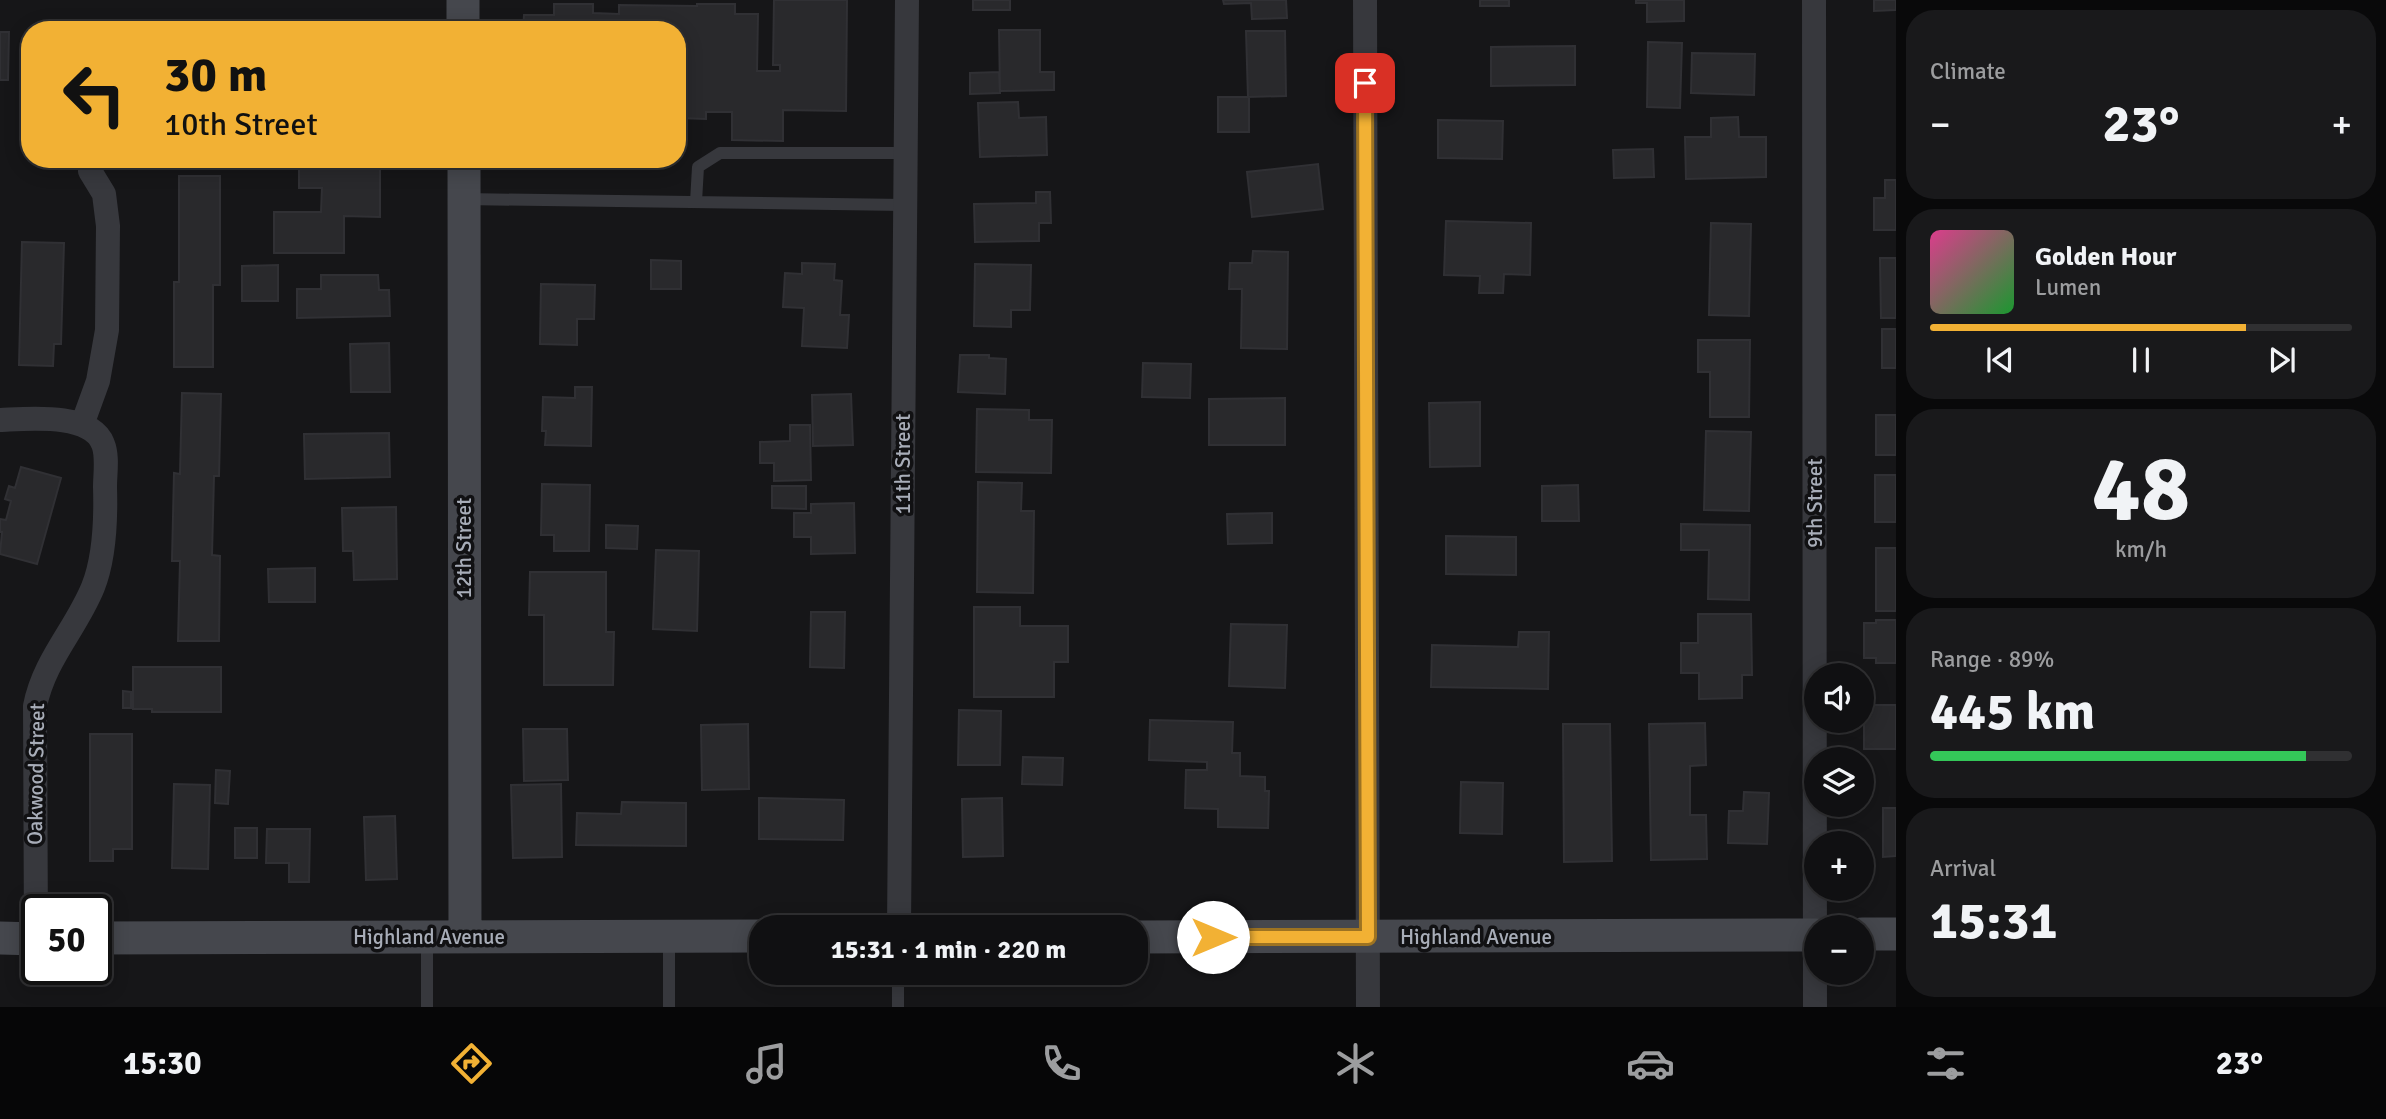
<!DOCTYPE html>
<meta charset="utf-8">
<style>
:root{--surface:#101012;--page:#19191b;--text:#f1f3f6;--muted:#9c9d9f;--line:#303032;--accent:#f2b134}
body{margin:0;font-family:Signika,sans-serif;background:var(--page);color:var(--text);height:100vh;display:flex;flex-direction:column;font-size:26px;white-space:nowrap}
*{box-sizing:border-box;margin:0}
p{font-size:23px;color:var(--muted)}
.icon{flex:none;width:38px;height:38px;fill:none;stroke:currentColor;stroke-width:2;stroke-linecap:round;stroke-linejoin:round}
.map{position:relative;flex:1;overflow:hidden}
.sheet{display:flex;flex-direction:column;gap:10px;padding:10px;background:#09090a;width:490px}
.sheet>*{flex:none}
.top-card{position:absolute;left:21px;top:21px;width:665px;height:147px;border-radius:28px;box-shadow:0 4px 18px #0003,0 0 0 2px var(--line);background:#f2b134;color:#111;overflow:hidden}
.buttons{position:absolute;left:1804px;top:663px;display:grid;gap:14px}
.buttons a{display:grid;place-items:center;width:70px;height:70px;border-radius:50%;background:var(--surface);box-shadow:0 4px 18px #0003,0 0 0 2px var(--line);font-size:35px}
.speed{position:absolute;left:21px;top:894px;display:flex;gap:14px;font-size:35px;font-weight:700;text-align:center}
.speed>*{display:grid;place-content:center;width:91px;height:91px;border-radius:50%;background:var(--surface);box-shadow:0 4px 18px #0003,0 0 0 2px var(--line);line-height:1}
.speed .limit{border:4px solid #111;border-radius:10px;background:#fff;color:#111}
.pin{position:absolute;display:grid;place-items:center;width:60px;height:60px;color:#fff;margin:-30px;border-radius:14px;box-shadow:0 4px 10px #0006}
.me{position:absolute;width:77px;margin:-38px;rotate:90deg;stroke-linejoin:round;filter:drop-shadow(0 0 5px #0008)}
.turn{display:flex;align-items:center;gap:24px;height:147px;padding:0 28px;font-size:32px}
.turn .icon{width:91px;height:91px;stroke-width:2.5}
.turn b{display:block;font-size:49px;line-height:60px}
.big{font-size:52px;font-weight:800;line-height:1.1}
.sheet .card{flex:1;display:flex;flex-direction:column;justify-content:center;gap:10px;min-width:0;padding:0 24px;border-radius:28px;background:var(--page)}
.sheet .dial{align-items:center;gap:0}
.dial b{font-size:91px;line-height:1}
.song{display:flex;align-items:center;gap:21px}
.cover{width:84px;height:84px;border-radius:10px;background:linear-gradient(135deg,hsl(330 70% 55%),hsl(130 70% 35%))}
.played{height:7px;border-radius:4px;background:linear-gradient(90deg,var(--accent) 75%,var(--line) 75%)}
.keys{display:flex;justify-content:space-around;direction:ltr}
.heat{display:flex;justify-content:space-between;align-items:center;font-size:38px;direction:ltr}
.charge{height:10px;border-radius:5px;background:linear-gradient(90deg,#34c759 89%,var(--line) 0)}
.trip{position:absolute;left:749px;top:915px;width:399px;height:70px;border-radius:28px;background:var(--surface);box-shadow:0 4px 18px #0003,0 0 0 2px var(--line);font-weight:800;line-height:70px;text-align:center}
.tabs{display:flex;height:112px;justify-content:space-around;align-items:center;background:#060607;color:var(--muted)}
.tabs .icon{width:49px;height:49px}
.tabs .active{color:var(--accent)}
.tabs b{font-size:32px;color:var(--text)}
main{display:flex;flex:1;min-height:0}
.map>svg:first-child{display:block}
</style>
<main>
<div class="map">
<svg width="1896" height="1007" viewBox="0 0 1896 1007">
<rect width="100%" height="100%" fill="#161618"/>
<path fill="#29292c" stroke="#303034" stroke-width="2" d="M774,0H847L846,111L783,110V141L732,140V112H706V119L678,118L677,30H523L524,15H554V4H593V13L619,14V5L697,6V4H735V14H758L757,71H780V65H773Z
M973,0H1010V10H973Z
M1223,0H1286L1287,18L1252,19L1251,3L1224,4Z
M1480,0H1509V6H1480Z
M1636,0H1684V21L1647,22V3H1636Z
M1874,0H1896V10L1874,11Z
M999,30H1040V72H1054V90L1000,91Z
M1246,31H1285L1286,96L1248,97Z
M0,32H9L8,80H0Z
M1648,42L1682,43L1680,108L1647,107Z
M1575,46V85L1491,86V47Z
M1692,53L1755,54L1754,95L1691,93Z
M999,72L1000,93L970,94V73Z
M1218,97H1249V132H1218Z
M1018,102L1019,118L1046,117L1047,155L980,157L978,103Z
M1738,117L1739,137H1766V177L1686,179L1685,137H1711V118Z
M1438,120L1503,121L1502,159L1438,158Z
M1653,149L1654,177L1614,178L1613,150Z
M299,159H380V217L344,216V253H274V212H321L322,188H299Z
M1318,164L1323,209L1252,217L1247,172Z
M179,176H220V285H213V367H174V282H179Z
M1885,180H1896V230H1874V198H1885Z
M1036,192H1050L1051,223H1039V241L975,242L974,204L1036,203Z
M1446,221L1531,223L1530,275L1504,274L1503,293H1479L1480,276L1444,275Z
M1711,223L1751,224L1749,316L1709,315Z
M22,242L64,243L61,344H54L53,366L19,365Z
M1253,251L1288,252L1287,349L1241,348L1242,289H1229L1230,263H1252Z
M1880,258H1896V318H1881Z
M651,260L681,261V289H651Z
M802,263L835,264L834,280L842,281L840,315H849L847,348L802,346L804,308L783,307L785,273L802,274Z
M975,264L1031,265L1030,310H1011V327L974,326Z
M278,265V301H242V266Z
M321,275H378L379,290H389L390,316L297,318V289H321Z
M541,284L595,285L594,319H577V345L540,344Z
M1882,329H1896V368H1882Z
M1698,340H1750L1749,417H1710V372H1698Z
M389,343L390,392H351L350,344Z
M960,355H989V358L1006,359L1005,394L958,392Z
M1143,363L1191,364L1190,398L1142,397Z
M575,387H592L591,446L545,445L546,431H542L543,397L575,398Z
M182,393L221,394L219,476H214L212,555L220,556L219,641H178L180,561H172L174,473L180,474Z
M851,394L853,445L813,446L812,395Z
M1285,398V445H1209V399Z
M1480,402V466L1430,467L1429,403Z
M977,409L1029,410V420H1052L1051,473L976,472Z
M1876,415H1896V455H1876Z
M790,425H810L811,480L774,481V463H760V442L790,441Z
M1706,431L1751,432L1749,511L1704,510Z
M389,433L390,477L305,479L304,434Z
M21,467L61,478L37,564L0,554L2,532H0V519L6,520L11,501L5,499L9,486L15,488Z
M1875,475H1896V522H1875Z
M978,482L1022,483L1021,511H1034L1033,593L977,592Z
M542,484L590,485L589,551H554V535H541Z
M1578,485L1579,521H1542V486Z
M772,486H806V509L772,508Z
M854,503L855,553L811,554V537H794V513H811V504Z
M396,507L397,579L354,580L353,551H343L342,508Z
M1272,513V543L1228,544L1227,514Z
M1681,524L1750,525L1749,600L1708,599L1709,550H1681Z
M606,525L638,526L637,549L606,548Z
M1446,536L1516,537V575L1446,574Z
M1876,548H1896V611H1876Z
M656,550L699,551L697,631L653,629Z
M315,568V602H269L268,569Z
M530,572H606V632H614L613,685H544V615H529Z
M974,607H1020V626H1068V662H1054V697H974Z
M811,612H845L844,668L810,667Z
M1698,614H1751L1752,675H1742V698L1699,699V673H1681V643H1698Z
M1876,620H1896V663H1876V658H1864V623H1876Z
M1231,624L1287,625L1285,688L1229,686Z
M1519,632H1549L1548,689L1431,687L1432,645L1518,647Z
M133,667H221V712H152V709H133Z
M123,691L131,692V708H123Z
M1864,705H1896V749H1864Z
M959,710L1001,711L1000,765H958Z
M1150,720L1233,722L1232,753H1240V776L1265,777V791H1269L1268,828L1218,827V809L1185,808L1186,770H1207V762L1149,760Z
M1705,723L1706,765L1690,766V815H1706L1707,859L1651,860L1649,724Z
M748,724L749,789L702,790L701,725Z
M1563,724H1610L1612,861L1564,862Z
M523,729H567L568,780L524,781Z
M90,734H132V849H113V861H90Z
M1023,757L1063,758L1062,785L1022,784Z
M216,770L230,771L228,804L215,803Z
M1461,782L1503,783L1502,834L1460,833Z
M174,784L210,785L208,869L172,868Z
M561,784L562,857L513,858L511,785Z
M1744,792L1769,793L1767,844L1728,843L1729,811H1743Z
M759,798L844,800L843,840L759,839Z
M1002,798L1003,856L963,857L962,799Z
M622,802L686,803V846L576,845L577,813L621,814Z
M1883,808H1896V856L1883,857Z
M395,816L397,879L366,880L364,817Z
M235,828H257V858H235Z
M267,829H310L309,882H289V863H266Z"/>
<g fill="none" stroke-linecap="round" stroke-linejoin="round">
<path stroke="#37383d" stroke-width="12" d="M464,199L905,205
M696,202L698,167L720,153H905
M427,937V1007
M669,937V1007
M898,1007V973"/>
<path stroke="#37383d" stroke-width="24" d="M1365,0L1368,1007
M1814,0L1815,1007
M0,420C27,419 91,412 103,444C108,456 105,474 105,487C106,519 105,557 93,587C76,629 44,660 35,706L36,939
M82,425L98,381L107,330L108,226L104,194L90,171
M899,928L907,0"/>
<path stroke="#45474d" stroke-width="33" d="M463,0V30
M464,159L465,937
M1862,934H1896
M1136,937L1816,935
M0,938L37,939
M96,938L761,936"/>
</g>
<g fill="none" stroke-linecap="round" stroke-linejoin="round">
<g stroke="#9d7322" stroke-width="18">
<path id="route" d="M1213,937H1368L1365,83"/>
</g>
<use href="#route" stroke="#f2b134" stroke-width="12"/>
</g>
<g text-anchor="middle" stroke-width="7" stroke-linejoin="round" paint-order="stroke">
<g font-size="21" fill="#a8adb8" stroke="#111113">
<text transform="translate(903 464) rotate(-90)" y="7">11th Street</text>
<text transform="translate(1815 503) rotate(-90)" y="7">9th Street</text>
<text transform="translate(464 548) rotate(-90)" y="7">12th Street</text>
<text transform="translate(36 774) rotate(-89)" y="7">Oakwood Street</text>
<text x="429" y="944">Highland Avenue</text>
<text x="1476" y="944">Highland Avenue</text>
</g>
</g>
</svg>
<div class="buttons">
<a><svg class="icon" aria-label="sound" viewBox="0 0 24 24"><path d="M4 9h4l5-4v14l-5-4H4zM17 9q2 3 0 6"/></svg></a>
<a><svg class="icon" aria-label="layers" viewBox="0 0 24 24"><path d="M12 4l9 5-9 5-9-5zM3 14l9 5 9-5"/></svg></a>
<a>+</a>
<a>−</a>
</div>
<div class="speed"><div class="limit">50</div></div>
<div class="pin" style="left:1365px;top:83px;background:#d93025"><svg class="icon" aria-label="arrive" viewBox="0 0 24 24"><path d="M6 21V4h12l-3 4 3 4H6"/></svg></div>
<svg class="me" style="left:1213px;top:937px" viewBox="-20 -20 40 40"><circle r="19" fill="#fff"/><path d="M0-13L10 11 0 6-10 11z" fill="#f2b134"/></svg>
<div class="trip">15:31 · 1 min · 220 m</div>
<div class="top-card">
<div class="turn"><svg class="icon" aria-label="left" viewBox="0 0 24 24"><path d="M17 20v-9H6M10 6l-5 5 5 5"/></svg><div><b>30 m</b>10th Street</div></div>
</div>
</div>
<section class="sheet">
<div class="card"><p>Climate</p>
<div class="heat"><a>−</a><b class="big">23°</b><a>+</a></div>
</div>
<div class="card">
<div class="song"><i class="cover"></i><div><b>Golden Hour</b><p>Lumen</p></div></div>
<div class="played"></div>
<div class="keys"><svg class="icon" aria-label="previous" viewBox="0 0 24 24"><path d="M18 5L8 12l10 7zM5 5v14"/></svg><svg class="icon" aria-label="pause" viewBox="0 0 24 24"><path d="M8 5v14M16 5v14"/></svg><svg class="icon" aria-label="next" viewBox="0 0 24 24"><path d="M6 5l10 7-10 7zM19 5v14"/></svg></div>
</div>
<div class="card dial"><b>48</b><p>km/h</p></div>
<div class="card"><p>Range · 89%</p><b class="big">445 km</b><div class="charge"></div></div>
<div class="card"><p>Arrival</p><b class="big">15:31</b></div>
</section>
</main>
<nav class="tabs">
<b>15:30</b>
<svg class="icon active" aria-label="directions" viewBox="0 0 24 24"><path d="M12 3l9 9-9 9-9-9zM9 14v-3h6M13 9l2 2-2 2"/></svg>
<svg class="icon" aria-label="music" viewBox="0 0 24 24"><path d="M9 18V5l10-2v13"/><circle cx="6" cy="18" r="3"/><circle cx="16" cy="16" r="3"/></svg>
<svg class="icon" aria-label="phone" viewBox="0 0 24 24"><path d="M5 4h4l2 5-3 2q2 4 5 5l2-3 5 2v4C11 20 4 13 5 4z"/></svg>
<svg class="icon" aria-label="climate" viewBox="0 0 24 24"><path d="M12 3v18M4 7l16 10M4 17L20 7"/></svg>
<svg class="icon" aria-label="car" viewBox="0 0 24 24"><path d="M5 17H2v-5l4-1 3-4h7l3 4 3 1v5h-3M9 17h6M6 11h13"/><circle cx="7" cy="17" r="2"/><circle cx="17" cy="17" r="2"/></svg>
<svg class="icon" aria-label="filters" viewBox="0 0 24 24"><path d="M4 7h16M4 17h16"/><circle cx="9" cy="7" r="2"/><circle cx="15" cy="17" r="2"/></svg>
<b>23°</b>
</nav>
